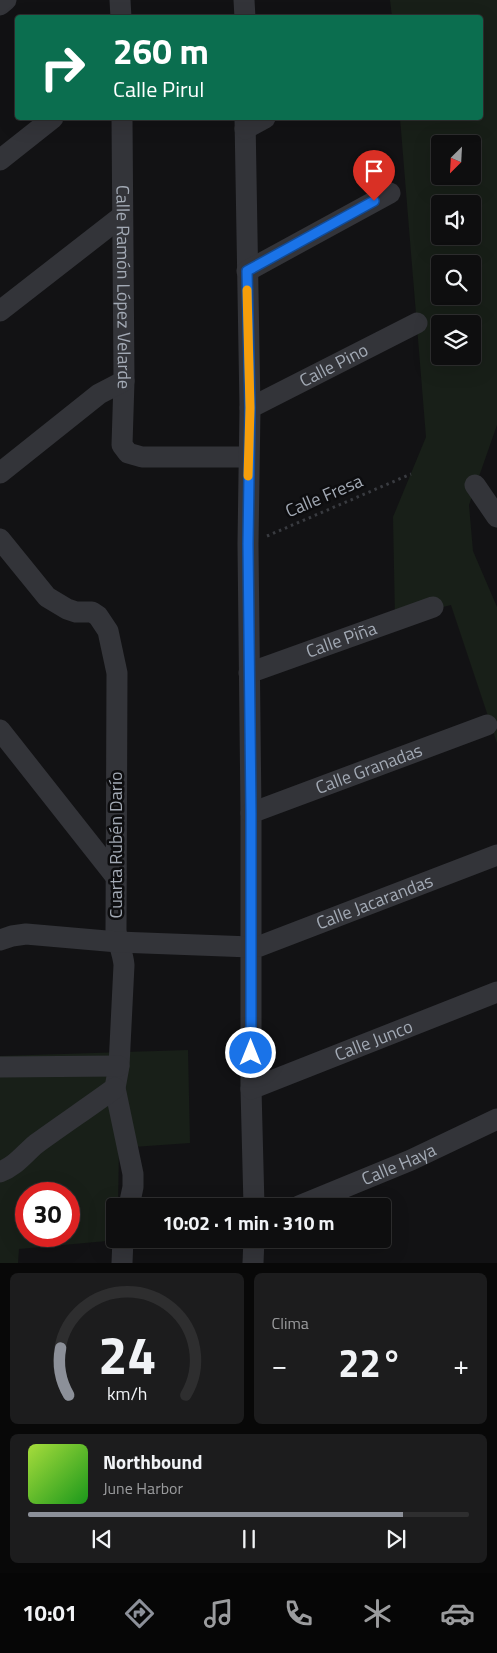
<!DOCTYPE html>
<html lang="es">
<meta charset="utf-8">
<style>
:root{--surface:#0e0e0f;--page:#1c1c1d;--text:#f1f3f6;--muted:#9b9c9e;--line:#2e2e2f;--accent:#8c9099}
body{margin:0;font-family:"Titillium Web",sans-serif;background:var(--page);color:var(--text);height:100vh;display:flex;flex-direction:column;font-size:19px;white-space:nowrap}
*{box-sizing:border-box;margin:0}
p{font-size:16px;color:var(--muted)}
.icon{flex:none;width:28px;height:28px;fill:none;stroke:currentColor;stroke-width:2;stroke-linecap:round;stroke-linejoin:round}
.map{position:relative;height:1263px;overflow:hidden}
.panel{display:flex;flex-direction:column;gap:10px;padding:10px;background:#080808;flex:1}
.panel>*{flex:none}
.hud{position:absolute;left:15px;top:15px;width:468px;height:105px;border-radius:5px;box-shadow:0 5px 20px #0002,0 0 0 1px var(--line);background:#0b6e4f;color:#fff;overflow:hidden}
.needle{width:32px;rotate:204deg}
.controls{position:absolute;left:431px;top:135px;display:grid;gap:10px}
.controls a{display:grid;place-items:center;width:50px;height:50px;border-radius:5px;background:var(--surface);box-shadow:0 5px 20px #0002,0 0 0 1px var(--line);font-size:25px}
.speed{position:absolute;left:15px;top:1182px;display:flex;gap:10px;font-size:25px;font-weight:700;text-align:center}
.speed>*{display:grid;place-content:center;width:65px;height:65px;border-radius:50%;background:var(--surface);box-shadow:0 5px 20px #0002,0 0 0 1px var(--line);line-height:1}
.speed .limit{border:8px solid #d22;background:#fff;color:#111}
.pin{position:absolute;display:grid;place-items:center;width:42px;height:42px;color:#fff;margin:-51px -21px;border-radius:50% 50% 50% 0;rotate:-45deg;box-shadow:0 0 5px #0007}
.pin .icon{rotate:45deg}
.me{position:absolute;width:55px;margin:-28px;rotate:0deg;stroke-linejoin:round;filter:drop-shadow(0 0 4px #0008)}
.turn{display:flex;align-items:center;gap:18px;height:105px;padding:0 15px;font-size:22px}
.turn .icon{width:65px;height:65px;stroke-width:2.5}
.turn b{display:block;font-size:35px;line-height:42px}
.big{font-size:38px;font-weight:700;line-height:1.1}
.panel .tile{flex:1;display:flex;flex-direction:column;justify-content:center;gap:8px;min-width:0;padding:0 18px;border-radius:8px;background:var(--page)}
.panel .dial{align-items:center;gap:0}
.dial svg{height:130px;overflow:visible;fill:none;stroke:var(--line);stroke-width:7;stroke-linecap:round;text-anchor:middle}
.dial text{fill:var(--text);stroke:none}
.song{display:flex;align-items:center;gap:15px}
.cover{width:60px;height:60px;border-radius:8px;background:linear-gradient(135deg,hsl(80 70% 55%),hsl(120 70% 35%))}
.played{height:5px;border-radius:2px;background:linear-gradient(90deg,var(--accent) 85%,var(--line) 85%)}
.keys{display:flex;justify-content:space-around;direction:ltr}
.heat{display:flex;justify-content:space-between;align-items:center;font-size:28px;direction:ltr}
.panel .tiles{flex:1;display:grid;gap:10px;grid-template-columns:1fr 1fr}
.tile:last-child{grid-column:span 2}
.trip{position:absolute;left:106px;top:1198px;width:285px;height:50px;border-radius:5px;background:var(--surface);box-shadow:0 5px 20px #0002,0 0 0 1px var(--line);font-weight:700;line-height:50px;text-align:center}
.menu{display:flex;height:80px;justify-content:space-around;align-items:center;background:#060606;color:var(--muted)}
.menu .icon{width:35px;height:35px}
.menu .on{color:var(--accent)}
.menu b{font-size:22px;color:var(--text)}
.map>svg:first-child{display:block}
</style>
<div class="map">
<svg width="497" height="1263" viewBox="0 0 497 1263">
<rect width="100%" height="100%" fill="#121214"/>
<path fill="#181f18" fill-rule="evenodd" d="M390,0H497V425L469,505L473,551L497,607V743L451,605L395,619L393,517L426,437L400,118H480V18L392,17ZM440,144H472V176H440ZM440,204H472V236H440ZM440,264H472V296H440ZM440,324H472V356H440Z
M188,1050L190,1143L119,1148L118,1206H115V1239L118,1240L19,1249L18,1263H0V1056ZM26,1194H69V1236H26Z"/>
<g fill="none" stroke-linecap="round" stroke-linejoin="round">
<path stroke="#393b40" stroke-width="3" stroke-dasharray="2.5 4" stroke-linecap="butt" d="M267,536L411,474"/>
<g stroke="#333439" stroke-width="21">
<path d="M120,0L121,18"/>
<path d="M244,0L245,18"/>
<path d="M0,5L6,0"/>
<path id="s1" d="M122,118L124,381L122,445L128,453L142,457H248"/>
<path d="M245,118L250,408L248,544L251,813V1089L254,1206"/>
<path d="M245,129L265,118"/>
<path d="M0,160L53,118"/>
<path d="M247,271L390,193"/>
<path d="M0,311L122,216"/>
<path id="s2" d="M250,408L417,323"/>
<path d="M0,473L99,394L124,381"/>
<path d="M475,485L497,517"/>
<path d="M0,539L47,597L67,609L76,612H92L98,616L108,631L117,673L116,931C118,943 123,953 124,965L119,1066L115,1088L133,1174V1187L129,1206"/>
<path id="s3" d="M249,673L433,607"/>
<path d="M0,730L116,877"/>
<path id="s4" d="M251,813L487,725"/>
<path id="s5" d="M0,940L12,936L26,934L118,942L251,947L260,946L497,855"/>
<path d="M0,1067L119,1066"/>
<path id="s6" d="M251,1089L497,992"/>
<path d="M0,1172C16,1166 24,1154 36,1144C62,1125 89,1107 115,1088"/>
<path id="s7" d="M299,1206L411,1160L497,1119"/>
<path d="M122,1263L123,1239"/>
<path d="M253,1263L254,1239"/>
</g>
</g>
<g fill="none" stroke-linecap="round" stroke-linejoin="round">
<g stroke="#114b97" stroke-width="12">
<path id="route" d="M251,1053V813L248,544L250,408L247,271L374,201"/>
</g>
<use href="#route" stroke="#1a73e8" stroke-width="9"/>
<path stroke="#f59e0b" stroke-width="9" d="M247,290L250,408L248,476"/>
</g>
<g text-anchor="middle" stroke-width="5" stroke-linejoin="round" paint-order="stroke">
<g font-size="18" fill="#a3aab5" stroke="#0d0d0f">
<text dy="6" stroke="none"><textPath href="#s1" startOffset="169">Calle Ramón López Velarde</textPath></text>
<text dy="6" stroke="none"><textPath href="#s2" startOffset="94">Calle Pino</textPath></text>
<text transform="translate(324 496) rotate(-23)" y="6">Calle Fresa</text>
<text dy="6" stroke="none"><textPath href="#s3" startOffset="98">Calle Piña</textPath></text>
<text dy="6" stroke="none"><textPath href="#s4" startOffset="126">Calle Granadas</textPath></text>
<text transform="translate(116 845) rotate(-90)" y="6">Cuarta Rubén Darío</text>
<text dy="6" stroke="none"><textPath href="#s5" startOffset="384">Calle Jacarandas</textPath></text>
<text dy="6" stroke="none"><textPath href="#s6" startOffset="132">Calle Junco</textPath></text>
<text dy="6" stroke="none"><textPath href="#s7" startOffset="108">Calle Haya</textPath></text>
</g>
</g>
</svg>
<div class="controls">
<a><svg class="needle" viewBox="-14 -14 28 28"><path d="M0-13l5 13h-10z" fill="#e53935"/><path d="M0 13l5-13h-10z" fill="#9b9c9e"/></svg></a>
<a><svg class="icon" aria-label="sound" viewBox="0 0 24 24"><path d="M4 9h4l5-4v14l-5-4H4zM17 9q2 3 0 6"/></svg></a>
<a><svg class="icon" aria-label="search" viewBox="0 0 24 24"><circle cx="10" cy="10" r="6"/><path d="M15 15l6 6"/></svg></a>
<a><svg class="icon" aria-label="layers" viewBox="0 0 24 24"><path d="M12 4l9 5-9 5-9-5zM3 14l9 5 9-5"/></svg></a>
</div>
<div class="speed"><div class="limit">30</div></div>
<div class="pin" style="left:374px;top:201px;background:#d93025"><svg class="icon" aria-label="arrive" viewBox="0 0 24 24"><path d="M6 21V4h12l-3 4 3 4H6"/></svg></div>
<svg class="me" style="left:251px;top:1053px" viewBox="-20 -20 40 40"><circle r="17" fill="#1a73e8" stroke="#fff" stroke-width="3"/><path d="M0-11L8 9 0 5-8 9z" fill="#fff"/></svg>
<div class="trip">10:02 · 1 min · 310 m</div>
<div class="hud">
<div class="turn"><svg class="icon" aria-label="right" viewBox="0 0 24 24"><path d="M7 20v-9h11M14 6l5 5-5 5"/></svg><div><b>260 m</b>Calle Pirul</div></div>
</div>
</div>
<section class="panel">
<div class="tiles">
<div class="tile dial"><svg viewBox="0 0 100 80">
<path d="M14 69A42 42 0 1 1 86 69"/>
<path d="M14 69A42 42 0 0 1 9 40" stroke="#8c9099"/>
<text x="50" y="56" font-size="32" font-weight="700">24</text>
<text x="50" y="72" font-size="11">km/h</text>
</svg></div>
<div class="tile"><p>Clima</p>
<div class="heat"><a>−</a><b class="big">22°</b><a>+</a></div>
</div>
<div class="tile">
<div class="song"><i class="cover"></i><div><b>Northbound</b><p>June Harbor</p></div></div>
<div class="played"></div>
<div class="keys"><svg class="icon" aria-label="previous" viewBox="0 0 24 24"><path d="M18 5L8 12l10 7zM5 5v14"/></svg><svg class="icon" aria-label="pause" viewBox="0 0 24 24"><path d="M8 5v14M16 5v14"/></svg><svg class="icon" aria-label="next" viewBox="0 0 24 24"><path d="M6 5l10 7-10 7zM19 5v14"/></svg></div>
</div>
</div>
</section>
<nav class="menu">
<b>10:01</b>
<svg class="icon on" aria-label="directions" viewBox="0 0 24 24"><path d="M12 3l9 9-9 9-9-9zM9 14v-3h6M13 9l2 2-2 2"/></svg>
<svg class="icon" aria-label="music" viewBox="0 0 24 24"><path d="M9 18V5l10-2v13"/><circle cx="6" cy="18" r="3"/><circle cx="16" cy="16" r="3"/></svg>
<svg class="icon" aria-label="phone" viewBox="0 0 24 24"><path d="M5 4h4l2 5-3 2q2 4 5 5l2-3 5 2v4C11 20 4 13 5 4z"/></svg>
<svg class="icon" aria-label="climate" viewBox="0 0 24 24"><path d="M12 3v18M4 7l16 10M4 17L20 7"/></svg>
<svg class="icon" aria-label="car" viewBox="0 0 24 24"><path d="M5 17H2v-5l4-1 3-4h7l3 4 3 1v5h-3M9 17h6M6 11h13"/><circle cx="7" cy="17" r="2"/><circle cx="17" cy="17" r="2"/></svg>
</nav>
